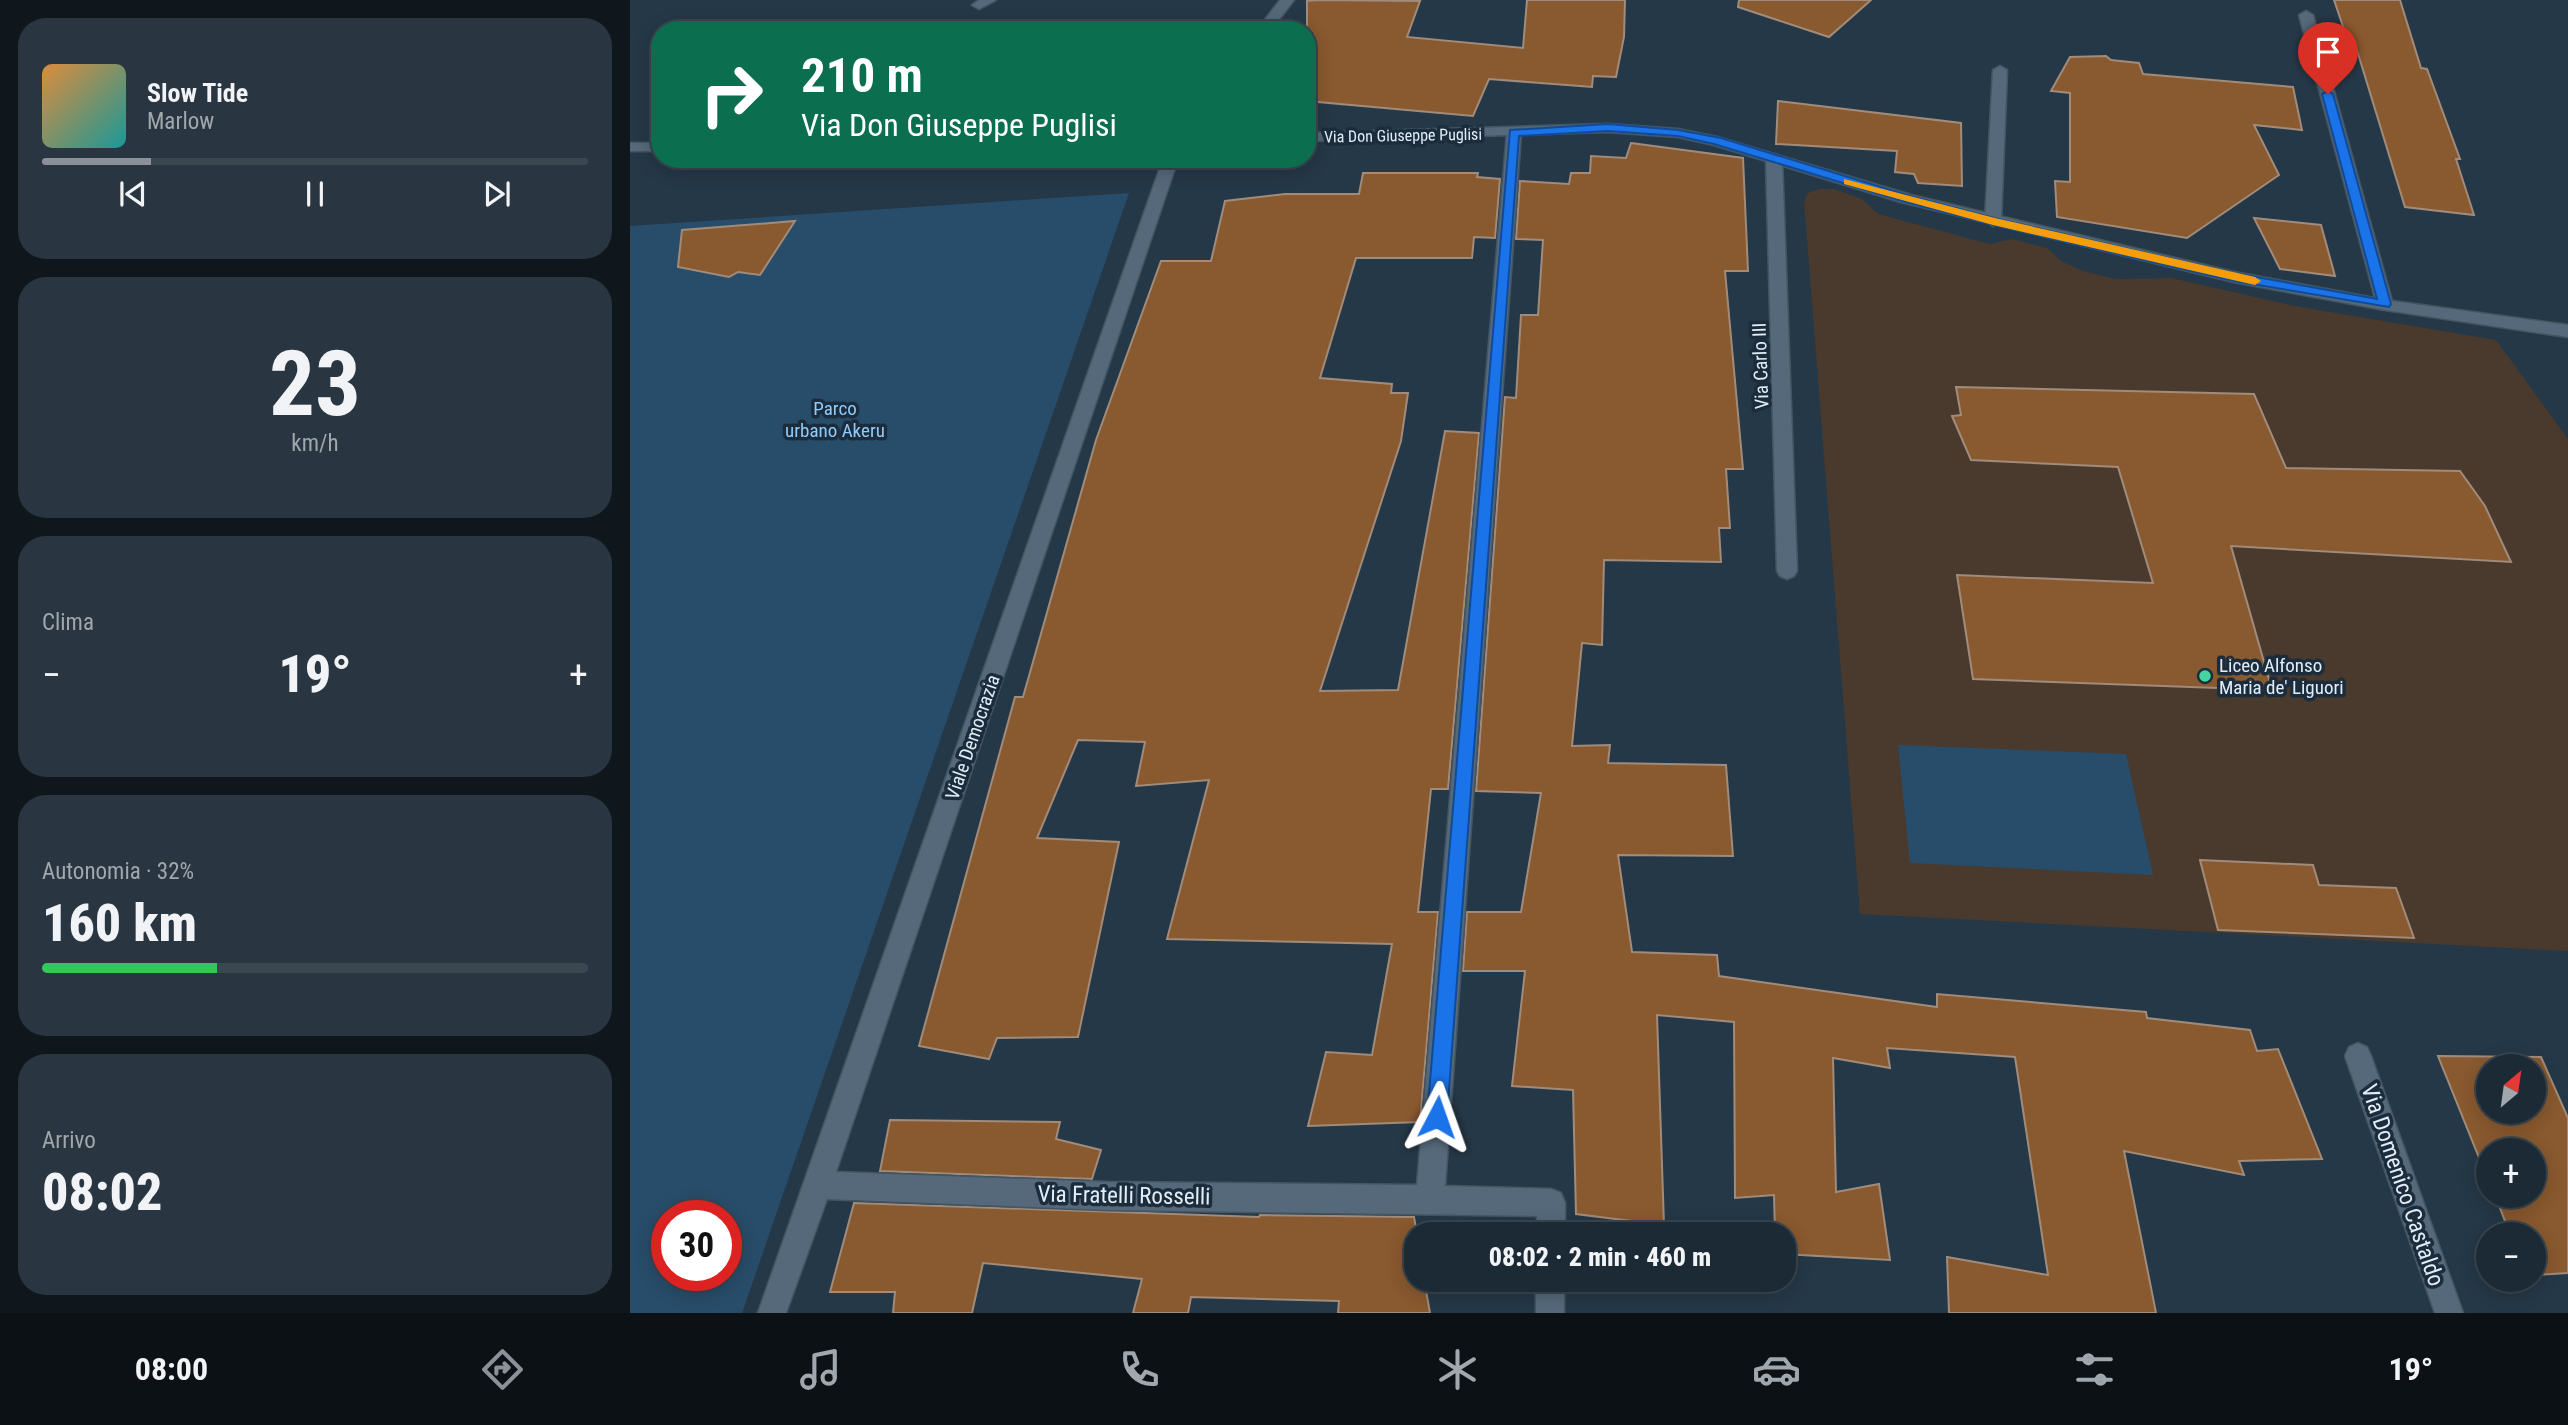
<!DOCTYPE html>
<html lang="it">
<meta charset="utf-8">
<style>
:root{--surface:#1c2a35;--page:#293641;--text:#f1f3f6;--muted:#a0a7ad;--line:#3a4650;--accent:#8c9099}
body{margin:0;font-family:"Roboto Condensed",sans-serif;background:var(--page);color:var(--text);height:100vh;display:flex;flex-direction:column;font-size:26px;white-space:nowrap}
*{box-sizing:border-box;margin:0}
p{font-size:23px;color:var(--muted)}
.icon{flex:none;width:38px;height:38px;fill:none;stroke:currentColor;stroke-width:2;stroke-linecap:round;stroke-linejoin:round}
.map{position:relative;flex:1;overflow:hidden}
.side{display:flex;flex-direction:column;gap:18px;padding:18px;background:#0f171d;width:630px}
.side>*{flex:none}
.guide{position:absolute;left:21px;top:21px;width:665px;height:147px;border-radius:28px;box-shadow:0 4px 18px #0003,0 0 0 2px var(--line);background:#0b6e4f;color:#fff;overflow:hidden}
.needle{width:46px;rotate:29deg}
.buttons{position:absolute;left:1846px;top:1054px;display:grid;gap:14px}
.buttons a{display:grid;place-items:center;width:70px;height:70px;border-radius:50%;background:var(--surface);box-shadow:0 4px 18px #0003,0 0 0 2px var(--line);font-size:35px}
.speed{position:absolute;left:21px;top:1200px;display:flex;gap:14px;font-size:35px;font-weight:700;text-align:center}
.speed>*{display:grid;place-content:center;width:91px;height:91px;border-radius:50%;background:var(--surface);box-shadow:0 4px 18px #0003,0 0 0 2px var(--line);line-height:1}
.speed .limit{border:10px solid #d22;background:#fff;color:#111}
.pin{position:absolute;display:grid;place-items:center;width:60px;height:60px;color:#fff;margin:-72px -30px;border-radius:50% 50% 50% 0;rotate:-45deg;box-shadow:0 0 7px #0007}
.pin .icon{rotate:45deg}
.me{position:absolute;width:77px;margin:-38px;rotate:4deg;stroke-linejoin:round;filter:drop-shadow(0 0 5px #0008)}
.turn{display:flex;align-items:center;gap:24px;height:147px;padding:0 35px;font-size:32px}
.turn .icon{width:91px;height:91px;stroke-width:2.5}
.turn b{display:block;font-size:49px;line-height:60px}
.big{font-size:52px;font-weight:800;line-height:1.1}
.side .tile{flex:1;display:flex;flex-direction:column;justify-content:center;gap:10px;min-width:0;padding:0 24px;border-radius:28px;background:var(--page)}
.side .dial{align-items:center;gap:0}
.dial b{font-size:91px;line-height:1}
.song{display:flex;align-items:center;gap:21px}
.cover{width:84px;height:84px;border-radius:10px;background:linear-gradient(135deg,hsl(30 70% 55%),hsl(180 70% 35%))}
.played{height:7px;border-radius:4px;background:linear-gradient(90deg,var(--accent) 20%,var(--line) 20%)}
.keys{display:flex;justify-content:space-around;direction:ltr}
.heat{display:flex;justify-content:space-between;align-items:center;font-size:38px;direction:ltr}
.charge{height:10px;border-radius:5px;background:linear-gradient(90deg,#34c759 32%,var(--line) 0)}
.trip{position:absolute;left:774px;top:1222px;width:392px;height:70px;border-radius:28px;background:var(--surface);box-shadow:0 4px 18px #0003,0 0 0 2px var(--line);font-weight:800;line-height:70px;text-align:center}
.tab-bar{display:flex;height:112px;justify-content:space-around;align-items:center;background:#0b1115;color:var(--muted)}
.tab-bar .icon{width:49px;height:49px}
.tab-bar .active{color:var(--accent)}
.tab-bar b{font-size:32px;color:var(--text)}
main{display:flex;flex:1;min-height:0}
.map>svg:first-child{display:block}
</style>
<main>
<section class="side">
<div class="tile">
<div class="song"><i class="cover"></i><div><b>Slow Tide</b><p>Marlow</p></div></div>
<div class="played"></div>
<div class="keys"><svg class="icon" aria-label="previous" viewBox="0 0 24 24"><path d="M18 5L8 12l10 7zM5 5v14"/></svg><svg class="icon" aria-label="pause" viewBox="0 0 24 24"><path d="M8 5v14M16 5v14"/></svg><svg class="icon" aria-label="next" viewBox="0 0 24 24"><path d="M6 5l10 7-10 7zM19 5v14"/></svg></div>
</div>
<div class="tile dial"><b>23</b><p>km/h</p></div>
<div class="tile"><p>Clima</p>
<div class="heat"><a>−</a><b class="big">19°</b><a>+</a></div>
</div>
<div class="tile"><p>Autonomia · 32%</p><b class="big">160 km</b><div class="charge"></div></div>
<div class="tile"><p>Arrivo</p><b class="big">08:02</b></div>
</section>
<div class="map">
<svg width="1938" height="1313" viewBox="0 0 1938 1313">
<rect width="100%" height="100%" fill="#253847"/>
<path fill="#493a2d" d="M1190,189H1204L1232,199L1248,214L1360,244L1382,239L1417,248L1431,261L1453,271L1486,279L1541,278L1665,306L1866,340L1938,439V951L1230,914L1174,201L1178,193Z"/>
<path fill="#284d6a" fill-rule="evenodd" d="M499,193L112,1313H0V226ZM37,1216H96V1276H37Z
M1268,745L1496,754L1523,875L1280,863Z"/>
<path fill="#89592f" stroke="#a18b7a" stroke-width="2" fill-rule="evenodd" d="M688,0L790,1L777,37L893,48L897,0H995L994,37L986,77L963,76L962,87L859,79L843,116L677,101V1Z
M1109,0H1241L1199,37L1108,7Z
M1704,0H1770L1791,68L1797,69L1830,159H1826L1844,215L1775,207L1726,47H1720Z
M1476,56L1481,60L1509,63L1513,74L1663,87L1672,130L1624,125L1649,175L1557,238L1427,217L1425,181L1440,182V93L1421,91L1440,57Z
M1148,101L1331,123L1332,186L1288,183L1284,174L1265,172L1267,151L1146,144Z
M1001,143L1113,158L1118,271H1095L1113,469H1096L1100,528H1089L1091,562L974,560L972,645L952,643L942,746L980,745L978,763L1096,765L1103,856L988,855L1002,952L1087,955L1089,976L1307,1007V994L1516,1012L1517,1018L1620,1030L1627,1051L1648,1049L1692,1159L1609,1161L1614,1175L1494,1151L1526,1313H1319L1317,1257L1418,1275L1385,1057L1257,1048L1260,1068L1203,1058L1206,1192L1249,1184L1260,1260L1153,1254V1234H1145L1144,1195L1105,1198L1104,1022L1027,1015L1034,1225L946,1214L943,1090L882,1086L895,971H833L837,912H891L911,793L846,791L875,397L886,398L891,315H908L913,240L886,239L890,181L939,184L941,173H960L961,156L996,158Z
M733,173H848L847,177L870,179L865,238L844,237L842,258H726L690,378L762,384L761,393H778L771,441L690,691L768,690L815,431L849,433L818,789H801L788,912H808L790,1122L678,1126L696,1052L742,1055L762,944L537,939L579,780L506,786L515,742L448,740L407,838L489,842L448,1037L367,1038L359,1059L289,1046L385,697H393L466,440L531,261H581L595,201L655,194H729Z
M1624,218L1691,225L1705,276L1650,269Z
M165,221L130,275L108,272L99,277L48,267L52,230Z
M1326,387L1624,394L1656,468L1830,471L1855,506L1881,562L1601,546L1642,690L1343,679L1327,575L1523,583L1488,467L1341,460L1322,416L1331,415Z
M1570,860L1683,865L1689,885L1766,888L1784,938L1588,930Z
M1808,1056L1911,1057L1938,1118V1273L1904,1275V1234H1880L1865,1195H1904V1150H1858V1180ZM1858,1066H1904V1111H1858Z
M260,1120L430,1122L426,1139L471,1150L462,1179L250,1171Z
M224,1203L629,1217L630,1215L784,1217L787,1234L786,1279H794L800,1313H708L709,1301L561,1297L558,1313H503L512,1279L353,1263L342,1313H263L265,1292H200Z"/>
<g fill="none" stroke-linecap="round" stroke-linejoin="round">
<g stroke="#445562" stroke-width="3">
<path id="street" d="M349,0H366L349,9L342,5Z
M650,0H664L641,30H627Z
M1676,11L1683,15L1763,305L1761,309H1749L1747,305L1669,15Z
M1370,66L1377,70L1371,221L1363,226L1355,221L1363,70Z
M884,129L891,133L815,1186L921,1189L931,1193L935,1203V1234H907V1216L478,1210L197,1199L156,1313H128L533,159H548L206,1172L478,1182L787,1185L877,133Z
M1144,154L1152,159L1167,571L1164,576L1157,579L1150,576L1147,571L1136,159Z
M1728,1043L1737,1047L1741,1056L1833,1313H1805L1715,1056L1719,1047Z
M906,1279H934V1313H906Z"/>
</g>
<g stroke="#445562" stroke-width="3">
<path id="secondary" d="M978,124L1048,129L1087,137L1281,195L1604,272L1755,300L1938,325V337L1755,310L1604,282L1271,202L1084,145L1048,137L978,132L677,141V133Z
M0,143H30V151H0Z"/>
</g>
<use href="#street" fill="#55697a" fill-rule="evenodd"/>
<use href="#secondary" fill="#55697a" fill-rule="evenodd"/>
</g>
<path fill="#1a73e8" stroke="#114b97" stroke-width="2" d="M1698,91L1703,94L1761,304L1759,307L1604,281L1363,225L1272,201L1084,144L1048,136L978,131L889,136L817,1117L814,1124L807,1127L799,1124L797,1117L880,130L978,124L1048,130L1091,138L1280,196L1364,218L1604,273L1747,299L1692,94Z"/>
<path fill="#f59e0b" d="M1214,179L1365,218L1625,277L1631,281L1625,285L1363,225L1214,184Z"/>
<circle fill="#45d49f" stroke="#1b2d3c" stroke-width="2.5" cx="1575" cy="676" r="7"/>
<g text-anchor="middle" stroke-width="7" stroke-linejoin="round" paint-order="stroke">
<g font-size="16" fill="#e2edf7" stroke="#1b2d3c">
<text transform="translate(773 135) rotate(-1)" y="6">Via Don Giuseppe Puglisi</text>
</g>
<g font-size="19" fill="#e2edf7" stroke="#1b2d3c">
<text transform="translate(1130 366) rotate(-92)" y="7">Via Carlo III</text>
<text transform="translate(342 737) rotate(-71)" y="7">Viale Democrazia</text>
</g>
<g font-size="19" fill="#90cbfc" stroke="#1b2d3c">
<text x="205" y="415">Parco<tspan x="205" dy="22">urbano Akeru</tspan></text>
</g>
<g font-size="19" fill="#e2edf7" stroke="#1b2d3c" text-anchor="start">
<text x="1589" y="672">Liceo Alfonso<tspan x="1589" dy="22">Maria de' Liguori</tspan></text>
</g>
<g font-size="23" fill="#e2edf7" stroke="#1b2d3c">
<text transform="translate(1773 1185) rotate(71)" y="8">Via Domenico Castaldo</text>
<text transform="translate(494 1195) rotate(1)" y="8">Via Fratelli Rosselli</text>
</g>
</g>
</svg>
<div class="buttons">
<a><svg class="needle" viewBox="-14 -14 28 28"><path d="M0-13l5 13h-10z" fill="#e53935"/><path d="M0 13l5-13h-10z" fill="#a0a7ad"/></svg></a>
<a>+</a>
<a>−</a>
</div>
<div class="speed"><div class="limit">30</div></div>
<div class="pin" style="left:1698px;top:94px;background:#d93025"><svg class="icon" aria-label="arrive" viewBox="0 0 24 24"><path d="M6 21V4h12l-3 4 3 4H6"/></svg></div>
<svg class="me" style="left:807px;top:1117px" viewBox="-20 -20 40 40"><path d="M0-17L14 15 0 8-14 15z" fill="#1a73e8" stroke="#fff" stroke-width="4"/></svg>
<div class="trip">08:02 · 2 min · 460 m</div>
<div class="guide">
<div class="turn"><svg class="icon" aria-label="right" viewBox="0 0 24 24"><path d="M7 20v-9h11M14 6l5 5-5 5"/></svg><div><b>210 m</b>Via Don Giuseppe Puglisi</div></div>
</div>
</div>
</main>
<nav class="tab-bar">
<b>08:00</b>
<svg class="icon active" aria-label="directions" viewBox="0 0 24 24"><path d="M12 3l9 9-9 9-9-9zM9 14v-3h6M13 9l2 2-2 2"/></svg>
<svg class="icon" aria-label="music" viewBox="0 0 24 24"><path d="M9 18V5l10-2v13"/><circle cx="6" cy="18" r="3"/><circle cx="16" cy="16" r="3"/></svg>
<svg class="icon" aria-label="phone" viewBox="0 0 24 24"><path d="M5 4h4l2 5-3 2q2 4 5 5l2-3 5 2v4C11 20 4 13 5 4z"/></svg>
<svg class="icon" aria-label="climate" viewBox="0 0 24 24"><path d="M12 3v18M4 7l16 10M4 17L20 7"/></svg>
<svg class="icon" aria-label="car" viewBox="0 0 24 24"><path d="M5 17H2v-5l4-1 3-4h7l3 4 3 1v5h-3M9 17h6M6 11h13"/><circle cx="7" cy="17" r="2"/><circle cx="17" cy="17" r="2"/></svg>
<svg class="icon" aria-label="filters" viewBox="0 0 24 24"><path d="M4 7h16M4 17h16"/><circle cx="9" cy="7" r="2"/><circle cx="15" cy="17" r="2"/></svg>
<b>19°</b>
</nav>
